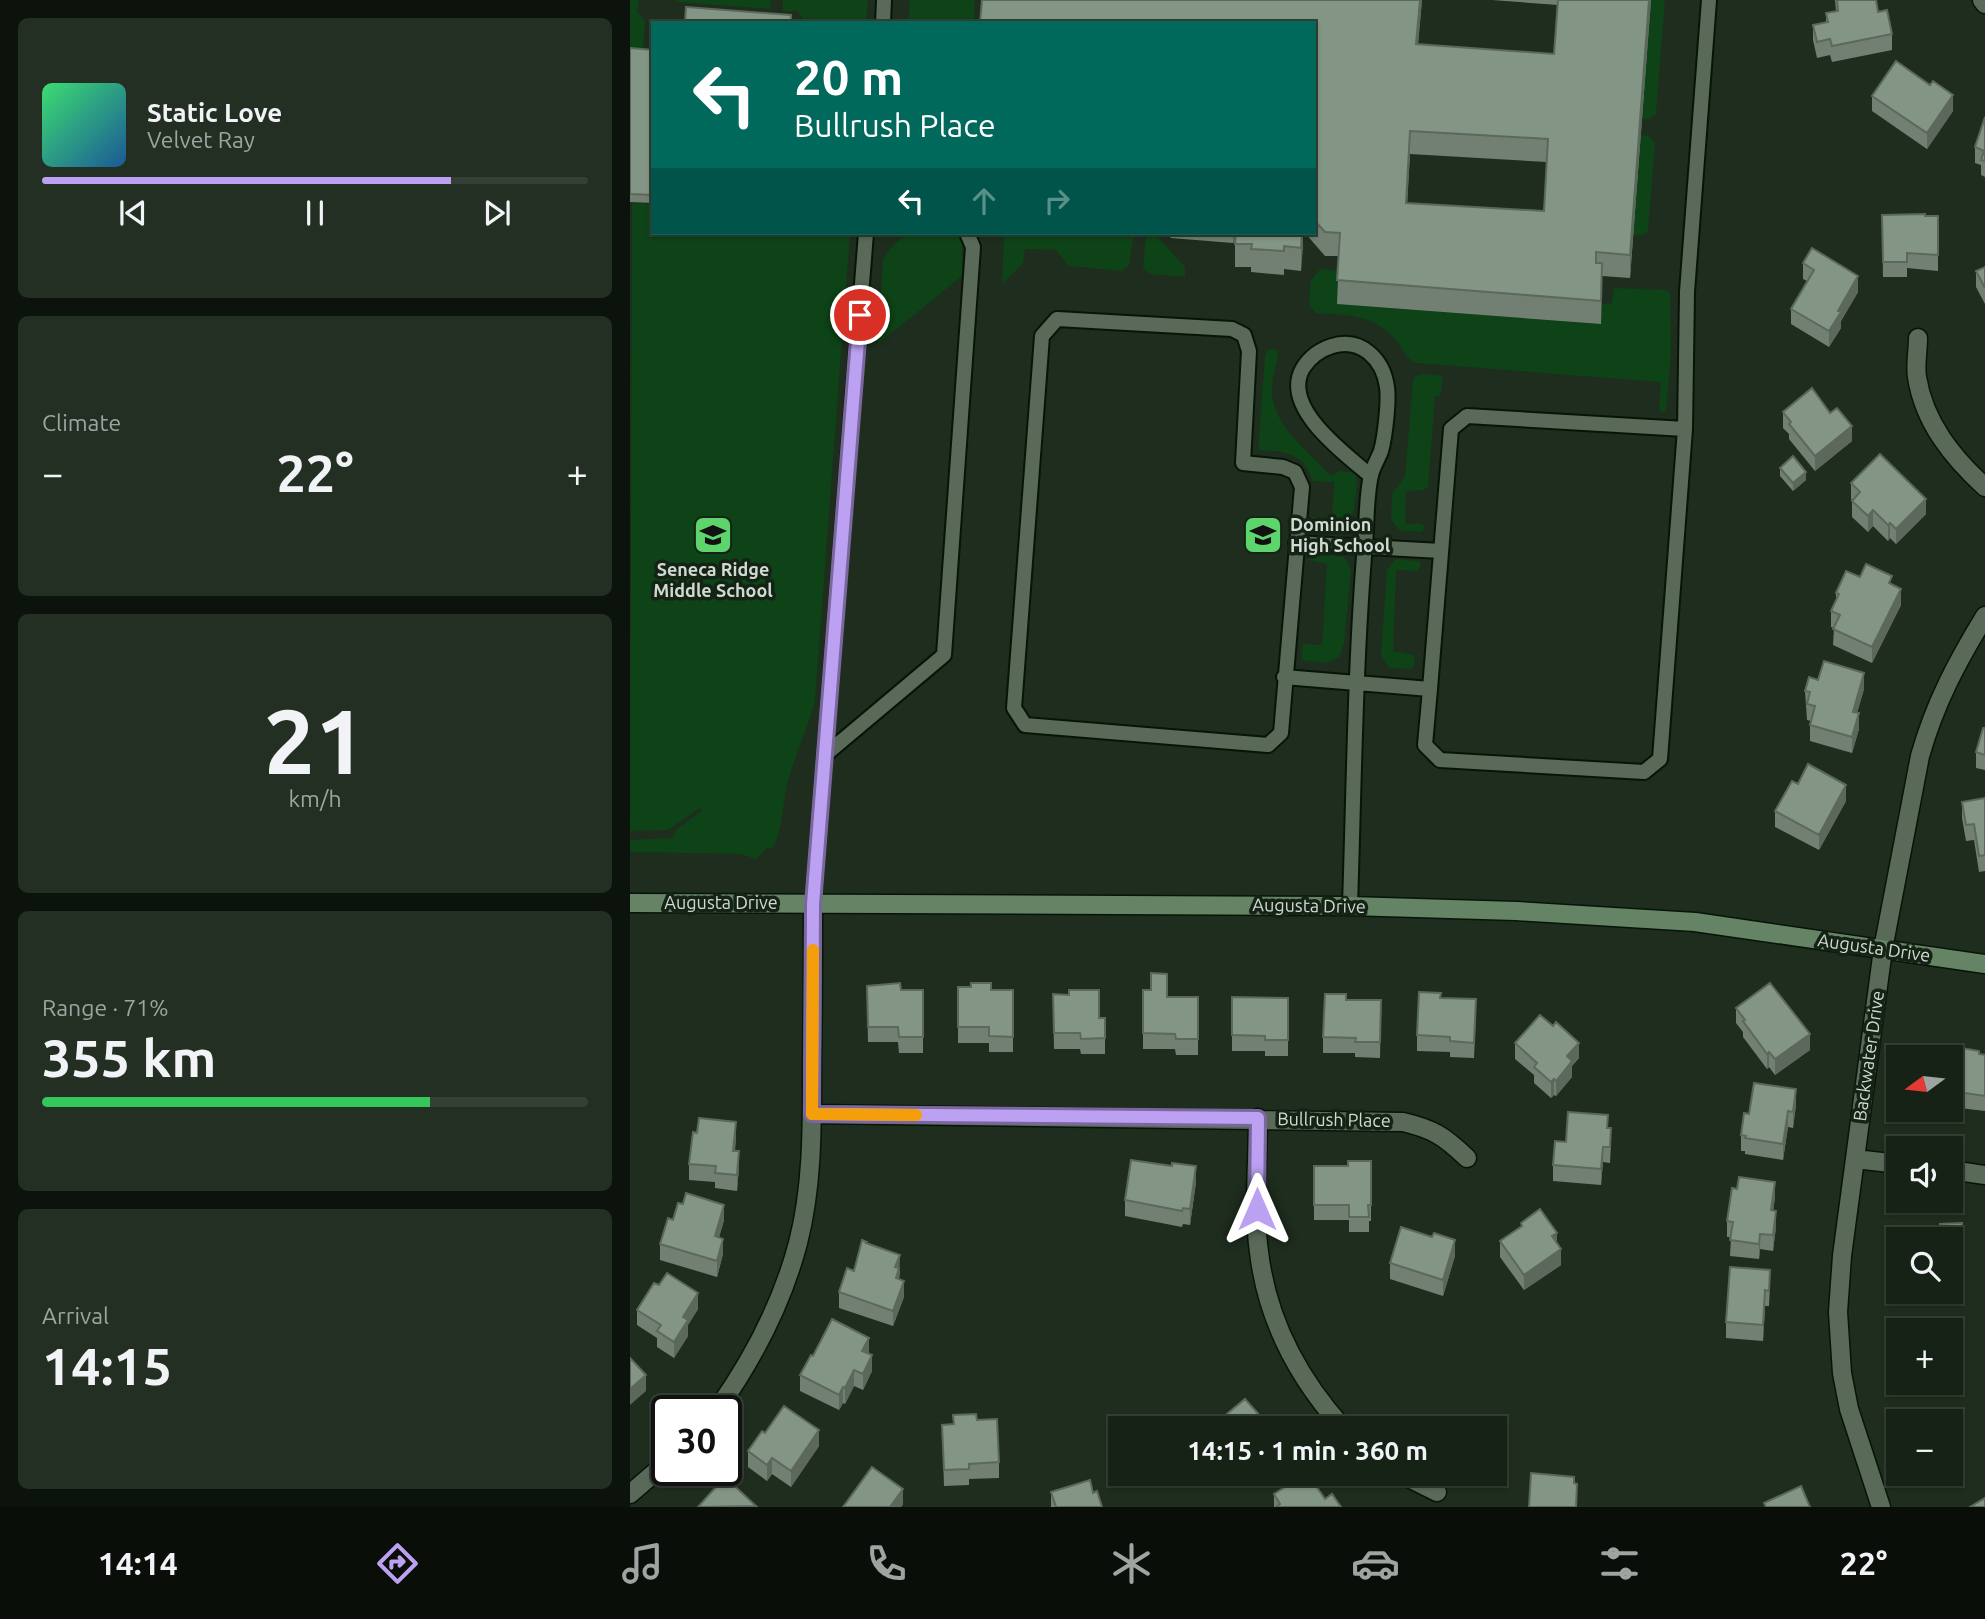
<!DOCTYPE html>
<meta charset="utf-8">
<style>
:root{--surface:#162216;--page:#232f23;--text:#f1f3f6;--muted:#9ea4a1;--line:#353f35;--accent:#bca0f2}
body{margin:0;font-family:Ubuntu,sans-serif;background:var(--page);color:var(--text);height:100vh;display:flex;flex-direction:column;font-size:26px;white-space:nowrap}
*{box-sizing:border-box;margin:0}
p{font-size:23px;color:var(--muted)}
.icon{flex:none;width:38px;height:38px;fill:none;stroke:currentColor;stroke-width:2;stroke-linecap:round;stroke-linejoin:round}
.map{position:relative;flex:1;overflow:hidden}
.drawer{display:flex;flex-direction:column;gap:18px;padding:18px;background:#0c130c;width:630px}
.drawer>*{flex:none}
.top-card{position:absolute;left:21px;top:21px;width:665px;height:214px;border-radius:0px;box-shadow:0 2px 5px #0004,0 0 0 2px var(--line);background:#00695c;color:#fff;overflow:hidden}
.needle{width:46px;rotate:255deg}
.tools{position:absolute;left:1256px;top:1045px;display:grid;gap:14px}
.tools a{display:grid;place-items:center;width:77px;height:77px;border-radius:0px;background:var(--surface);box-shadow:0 2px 5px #0004,0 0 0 2px var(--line);font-size:35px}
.speed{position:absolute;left:21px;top:1395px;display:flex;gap:14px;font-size:35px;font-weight:700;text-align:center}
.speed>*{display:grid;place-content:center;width:91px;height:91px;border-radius:50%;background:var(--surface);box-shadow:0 2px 5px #0004,0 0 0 2px var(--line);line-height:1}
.speed .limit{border:4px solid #111;border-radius:10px;background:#fff;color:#111}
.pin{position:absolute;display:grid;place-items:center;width:60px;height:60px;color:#fff;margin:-30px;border:4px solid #fff;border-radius:50%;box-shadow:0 2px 7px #0007}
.me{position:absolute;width:77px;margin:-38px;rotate:0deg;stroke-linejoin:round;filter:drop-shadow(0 0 5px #0008)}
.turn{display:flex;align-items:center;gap:24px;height:147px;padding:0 28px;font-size:32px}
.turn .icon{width:91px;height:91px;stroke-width:2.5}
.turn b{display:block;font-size:49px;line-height:60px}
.lanes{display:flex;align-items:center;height:66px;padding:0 28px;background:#0003;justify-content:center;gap:35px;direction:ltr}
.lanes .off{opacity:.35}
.big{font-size:52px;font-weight:600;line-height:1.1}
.drawer .card{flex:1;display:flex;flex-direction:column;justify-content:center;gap:10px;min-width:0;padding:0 24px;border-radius:10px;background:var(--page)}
.drawer .dial{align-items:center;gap:0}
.dial b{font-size:91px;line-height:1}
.song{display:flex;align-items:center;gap:21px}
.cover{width:84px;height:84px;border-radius:10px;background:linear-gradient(135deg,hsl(140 70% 55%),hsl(210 70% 35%))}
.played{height:7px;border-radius:4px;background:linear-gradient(90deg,var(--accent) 75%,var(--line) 75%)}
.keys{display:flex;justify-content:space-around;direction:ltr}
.heat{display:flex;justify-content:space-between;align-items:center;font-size:38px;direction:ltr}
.charge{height:10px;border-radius:5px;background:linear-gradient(90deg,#34c759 71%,var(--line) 0)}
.trip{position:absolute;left:478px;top:1416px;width:399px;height:70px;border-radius:0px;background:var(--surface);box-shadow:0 2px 5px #0004,0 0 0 2px var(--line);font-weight:600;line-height:70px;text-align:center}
.dock{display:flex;height:112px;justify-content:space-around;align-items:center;background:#090e09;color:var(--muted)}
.dock .icon{width:49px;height:49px}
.dock .selected{color:var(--accent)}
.dock b{font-size:32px;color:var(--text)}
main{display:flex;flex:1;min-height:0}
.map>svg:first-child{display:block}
</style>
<main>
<section class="drawer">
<div class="card">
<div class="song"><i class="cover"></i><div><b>Static Love</b><p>Velvet Ray</p></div></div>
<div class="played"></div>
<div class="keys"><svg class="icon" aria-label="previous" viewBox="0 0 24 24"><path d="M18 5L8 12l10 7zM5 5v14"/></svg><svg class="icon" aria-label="pause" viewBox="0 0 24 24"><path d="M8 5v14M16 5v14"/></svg><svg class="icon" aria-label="next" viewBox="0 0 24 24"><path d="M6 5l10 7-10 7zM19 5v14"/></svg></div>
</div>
<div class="card"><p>Climate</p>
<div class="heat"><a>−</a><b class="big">22°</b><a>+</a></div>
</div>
<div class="card dial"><b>21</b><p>km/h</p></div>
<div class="card"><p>Range · 71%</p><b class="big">355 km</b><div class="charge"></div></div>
<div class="card"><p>Arrival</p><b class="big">14:15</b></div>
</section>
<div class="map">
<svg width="1355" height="1507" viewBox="0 0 1355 1507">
<rect width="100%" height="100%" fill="#1e2d1e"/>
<path fill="#0d4316" d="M0,0H9L7,11L15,21L12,55L0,54Z
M47,0H141L140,9L47,2Z
M153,0H238L236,23H176L167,11H153Z
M280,0H345L344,23H278Z
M1021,0H1035L1026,114L1020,119H1012Z
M1011,135L1019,136L1025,142L1018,231L1013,235H1003Z
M2,203L23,204V233H220L185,700C178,729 164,756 157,785C152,807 153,829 142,849L137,848L126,859L111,854L0,852V840L42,838L47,829L73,810L70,808L38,830L0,831Z
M282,233H327L332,241V276L248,344L253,260C260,247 269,239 282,233Z
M374,233H504L499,265L492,271L439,266L426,250L395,249L393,263L372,284Z
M516,233H524L555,267V277L520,274L513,267Z
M690,269L709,271L708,304L970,324L972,304L982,303L984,288L1035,290L1040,293L1041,352L1036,411L1031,412L1029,410L1031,382L786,363C775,358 772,347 764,338C742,314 717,315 686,313L679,305L681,280Z
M643,349L648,350C648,363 642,375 642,388C641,425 678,451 701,476L709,471L725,473C729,482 726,492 725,501C722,533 707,527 681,525L682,517H702L704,482L682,481C676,453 653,451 628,450L635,357L637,350Z
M793,374L813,376L810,397L805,396L798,487L794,490L776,491L775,524H791L795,527L792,532L769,530L761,519L762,494L775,476L783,380L785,376Z
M680,553L714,557L721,569L714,644L709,657L697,663L671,660L673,644L692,645L697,564L678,560Z
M766,559L789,561L791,565L788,571L766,570L763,651L784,655L785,661L782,669L760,668L751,656L757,569Z"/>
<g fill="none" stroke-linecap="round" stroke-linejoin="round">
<g stroke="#071508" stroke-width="18">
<path id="lane" d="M253,23L254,0
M427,319L602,329L614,335L619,351L613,463L653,467L665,472L672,487L651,733L638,745L395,725L384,708L412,336Z
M666,543L811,551
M654,677L800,689L795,745L810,760L1014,772L1030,759L1055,429L1057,292L1079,0
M800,689L821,429L837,416L1055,429
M195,755L314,655L343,247L337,233
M183,904L236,233
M720,906C724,785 725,664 735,544C737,522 736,497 741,475C743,467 748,459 751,451C755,437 759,401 757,387C753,359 731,337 702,346C689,350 680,357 673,368C650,407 715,454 741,476"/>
</g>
<g stroke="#071508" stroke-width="21">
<path id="street" d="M1352,0L1355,4
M1288,338C1288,351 1285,365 1287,377C1294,422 1322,457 1355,487
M182,1114L773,1122C803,1129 814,1136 837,1158
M628,1118C628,1162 623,1209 629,1252C637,1320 668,1378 713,1428
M1225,1159L1269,1164
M1321,1170L1355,1175
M87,1410C123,1359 152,1304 168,1243C183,1185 182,1124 182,1063C183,1010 183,957 183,904
M771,1474L807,1492
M0,1494L37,1462
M1251,1507L1219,1409L1212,1373L1208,1312L1212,1256L1253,949L1290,756C1305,703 1327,662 1355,616"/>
</g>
<g stroke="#071508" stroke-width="21">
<path id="secondary" d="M0,903L720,906L886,911L1065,922L1355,964"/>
</g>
<use href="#lane" stroke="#596a59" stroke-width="14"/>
<use href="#street" stroke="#596a59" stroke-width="18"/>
<use href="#secondary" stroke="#658466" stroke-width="18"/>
</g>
<path fill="#718072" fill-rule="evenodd" d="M792,0L788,44L924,54L928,5L862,0H1021L1000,278L972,276L971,324L707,304L709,256H695L675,233H684V23ZM780,154L917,162L914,211L777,203Z
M1205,0H1246L1248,12L1262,34V50L1202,62L1200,55L1187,58L1183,40V25L1196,23V13L1206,11Z
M0,48L23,50V203L0,202Z
M1242,96L1323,111L1297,149L1242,111Z
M1355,117V177L1351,175V165L1345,163V147Z
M1252,215L1308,216V271L1277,268V277H1253Z
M537,233H673L671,271L654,269V275L621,272V267H605V241L603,243L541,238Z
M1173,263L1228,292L1211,321V328L1199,347L1161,324V309L1177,281L1173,279Z
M1355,267V304L1346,287V271Z
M1153,412L1200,413L1222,441L1185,471L1159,439V434L1153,428Z
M1150,468L1176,480L1163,491L1150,476Z
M1221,483L1296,514L1266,544L1260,538L1258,541L1243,526L1238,532L1222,517V500L1221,499Z
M1230,577L1262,584L1271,605L1242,663L1203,645L1204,628L1201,627V611L1206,600V593Z
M1234,689L1227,713L1229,729L1222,753L1180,741V725L1181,721L1177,720L1175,691Z
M1355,728V770L1346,768V752Z
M1168,784L1216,801L1189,850L1145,827V811Z
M1355,798V871L1349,872L1344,840L1336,841L1332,818V802Z
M237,986L271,990H293V1053H269L268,1042H238Z
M328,987L361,990H383V1052H359V1043H328Z
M513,990L537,997H568V1055H546L545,1049H513Z
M423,994L469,1018H475V1054H451L450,1049H424Z
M602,997L658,998V1056H635V1051H602Z
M811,998L846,1015L844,1058L820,1057V1052L787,1051V1035Z
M716,1000H751L750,1058L725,1057V1053H693V1037Z
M1106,1008L1180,1050L1145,1075L1139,1067L1137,1069L1113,1037V1032L1106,1023Z
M885,1043L949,1058L942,1066V1077L926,1096L924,1095L921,1098L904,1083V1075L885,1059Z
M1349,1054L1355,1055V1111L1321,1107V1057Z
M1166,1105L1163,1128L1158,1127L1153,1160L1115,1154V1151H1111V1135L1119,1114Z
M978,1128L981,1144L980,1163L973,1162L971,1185L923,1181V1165L936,1142Z
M106,1137L105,1151L109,1167L107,1191L85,1188V1182L59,1180V1164Z
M741,1161V1221H739V1232H719V1220H684V1166H718Z
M566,1182L560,1225L553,1224L552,1227L495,1216V1200Z
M1145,1197L1143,1211L1146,1227L1143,1251L1130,1249L1129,1259L1100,1256L1101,1237H1097V1221Z
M94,1220L89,1237L93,1254L87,1277L30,1260V1244Z
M891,1223L927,1243L931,1265L894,1290L870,1257V1241L891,1227Z
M1332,1223L1333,1281H1321V1239L1310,1228Z
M237,1244L270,1271L269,1279L274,1297L263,1326L209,1308V1292L224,1271Z
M825,1256L813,1296L760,1279V1263Z
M1140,1285L1139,1306H1135L1133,1341L1096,1338V1322Z
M1281,1292H1313V1295H1281Z
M68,1309L58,1325V1336L44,1358L27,1347V1338L7,1325V1310Z
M239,1354L242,1371L233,1390L224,1386L215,1404L213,1403L209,1410L170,1391V1375L183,1356Z
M323,1415L347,1420L369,1462V1478L339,1479V1485L314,1486L312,1425L323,1424Z
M135,1433L189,1446L161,1487L142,1474L137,1481L118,1467V1451Z
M603,1474H630L616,1485L607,1474L605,1476Z
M421,1492L463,1493L472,1507H421Z
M644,1494L695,1499L711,1507H644Z"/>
<path fill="#5c685c" d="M790,0H792L786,67V44Z
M1019,0H1021L1000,278V255Z
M1323,95V111L1297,149V133Z
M780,131V154L776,226V203Z
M603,233H616L603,243Z
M672,233L673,248L671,271V248Z
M972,263V286L971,324V301Z
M1228,276V292L1211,321V328L1199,347V331L1208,311Z
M1222,426V441L1185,471V456Z
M1176,472V480L1163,491V483Z
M1296,499V514L1266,544V529Z
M1243,510V526L1238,532V516Z
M1260,523V538L1258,541V525Z
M1271,589V605L1242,663V647Z
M1234,673V689L1223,727V712Z
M1229,713V729L1222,753V737Z
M1216,785V801L1189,850V835Z
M1180,1034V1050L1145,1075V1059Z
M949,1043V1058L942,1066V1077L926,1096V1081L937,1056Z
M1139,1052V1067L1137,1069V1054Z
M924,1079V1095L921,1098V1082Z
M1166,1089V1105L1163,1128V1112Z
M1158,1111V1127L1153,1160V1144Z
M106,1122V1137L103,1166V1151Z
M973,1147V1162L971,1185V1169Z
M109,1151V1167L107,1191V1175Z
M566,1166V1182L560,1225V1209Z
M1145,1182V1197L1141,1226V1210Z
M94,1205V1220L85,1252V1236Z
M1146,1211V1227L1143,1251V1235Z
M927,1233V1248L922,1236Z
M1130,1234V1249L1129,1259V1244Z
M93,1239V1254L87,1277V1261Z
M825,1240V1256L813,1296V1280Z
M931,1249V1265L894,1290V1275Z
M270,1255L269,1284L266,1294L265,1267Z
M274,1281V1297L263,1326V1311Z
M1135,1290V1306L1133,1341V1325Z
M68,1293V1309L58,1325V1336L44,1358V1342L53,1317Z
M239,1338V1354L232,1351Z
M242,1355V1371L233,1390V1374Z
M224,1370V1386L215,1404V1388Z
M16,1375V1391L0,1405V1389Z
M213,1387V1403L209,1410V1395Z
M631,1417V1428H624V1423Z
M189,1430V1446L161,1487V1471Z
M142,1458V1474L137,1481V1465Z
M616,1474H630L616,1485Z
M273,1489V1505L271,1507H260Z"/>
<path fill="#839584" stroke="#5c685c" stroke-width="2" fill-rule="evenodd" d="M352,0H790L786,44L924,54L928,0H1019L1000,255L966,252V263H972L971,301L707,280L710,233L695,232L684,220V23H350ZM780,131L918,139L914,211L776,203Z
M1207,0H1246L1248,12L1257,10L1262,34L1202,46L1200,39L1187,42L1183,25L1198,22L1196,13L1208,11Z
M56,7L161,15V23H55Z
M0,48L23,50V195L0,194Z
M1266,61L1300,85L1303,81L1323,95L1297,133L1242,96Z
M1355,117V161L1351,160L1354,151L1345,147Z
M1295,214V216H1308V255L1277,253V262H1253L1252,215Z
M606,233H672L671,248L654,246V251L621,249L622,244H605Z
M1182,248L1228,276L1208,311L1211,312L1199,331L1161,309L1184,270L1173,263Z
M1355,267V288L1346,271Z
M1182,388L1200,413L1207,408L1222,426L1185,456L1159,424L1161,422L1153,412Z
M1250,454L1296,499L1266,529L1260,523L1258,525L1243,510L1238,516L1222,501L1230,492L1221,483Z
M1163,456L1176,472L1163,483L1150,468Z
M1236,564L1262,576L1259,583L1271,589L1242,647L1203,629L1210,615L1201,611L1209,594L1206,593L1216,571L1230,577Z
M1194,661L1234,673L1223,712L1229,713L1222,737L1180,725L1185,706L1177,704L1180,692L1175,691L1179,677L1188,680Z
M1353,728H1355V755L1346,752Z
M1178,764L1216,785L1189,835L1145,811L1162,781L1168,784Z
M1355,798V855L1349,856L1344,824L1336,825L1332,802Z
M521,973L537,974V997H568V1039H546L545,1034L513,1033V990H521Z
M270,983L271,990H293V1037H269L268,1027H238L237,986Z
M341,983H361V990H383V1037L359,1036V1027H328V987H341Z
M1140,983L1180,1034L1145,1059L1139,1052L1137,1054L1113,1021L1115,1020L1106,1008Z
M439,990H469V1018H475V1038L451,1039L450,1033H424L423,994L439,995Z
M789,992L811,993L810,998L846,999L844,1043L820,1041V1037L787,1035Z
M695,994H716V1000H751L750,1042H725L726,1038L693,1037Z
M602,997L658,998V1040H635V1036L602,1035Z
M910,1015L923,1026L926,1022L949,1043L937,1056L942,1061L926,1081L924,1079L921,1082L904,1067L907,1063L885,1043Z
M1309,1044L1349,1051V1054L1355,1055V1096L1321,1091V1057H1297L1299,1046L1309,1048Z
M1124,1083L1166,1089L1163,1112L1158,1111L1153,1144L1115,1138L1116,1136L1111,1135L1114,1113L1119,1114Z
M938,1112L978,1115L977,1128H981L980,1147H973L971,1169L923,1165L925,1141L936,1142Z
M69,1118L106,1122L103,1151H109L107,1175L85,1173L86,1166L59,1164L63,1132L67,1133Z
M501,1160L542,1166V1163L566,1166L560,1209L553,1208L552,1211L495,1200Z
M718,1161H741V1205H738L739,1217H719V1205H684V1166H718Z
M1109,1177L1145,1182L1141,1210L1146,1211L1143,1235L1130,1234L1129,1244L1100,1240L1103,1222L1097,1221L1102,1188L1107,1189Z
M56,1193L94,1205L85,1236L93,1239L87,1261L30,1244L38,1218L43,1220L48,1203L53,1204Z
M910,1209L927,1233L922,1236L931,1249L894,1275L870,1241L892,1226L891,1223Z
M1332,1223L1333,1266H1321V1239H1277V1228H1310V1224Z
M771,1227L802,1237L804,1233L825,1240L813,1280L760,1263Z
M232,1240L237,1242L236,1243L270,1255L265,1267L269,1268L266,1278L274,1281L263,1311L209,1292L217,1268L224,1271Z
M1100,1267L1140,1270L1139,1291L1135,1290L1133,1325L1096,1322Z
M37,1273L68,1293L53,1317L58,1320L44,1342L27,1331L31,1325L7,1310L24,1283L29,1285Z
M202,1319L239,1338L232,1351L242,1355L233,1374L224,1370L215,1388L213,1387L209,1395L170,1375L181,1355L183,1356Z
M0,1358L16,1375L0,1389Z
M615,1399L631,1417L624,1423L629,1428H580Z
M154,1406L189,1430L161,1471L142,1458L137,1465L118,1451L132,1431L135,1433Z
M346,1414L347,1420L367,1419L369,1462L339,1464V1469L314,1470L312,1425L324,1424L323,1415Z
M242,1467L273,1489L260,1507H213Z
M901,1473L944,1477V1483L947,1484L946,1507H899Z
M675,1474H678L695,1499L702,1494L711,1507H646L650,1504L644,1494Z
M95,1477L126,1506L68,1507Z
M460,1480L463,1493L467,1491L472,1507H426L421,1492Z
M1171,1486L1180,1507H1136L1134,1503Z
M1355,1498V1507H1340Z"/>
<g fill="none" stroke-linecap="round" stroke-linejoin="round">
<g stroke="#7a689d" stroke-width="18">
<path id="route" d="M230,315L183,904L182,1114L628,1118L627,1209"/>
</g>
<use href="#route" stroke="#bca0f2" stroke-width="12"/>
<path stroke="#f59e0b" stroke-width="12" d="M183,950L182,1114L286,1115"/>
</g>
<defs>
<g id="school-square" transform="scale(2.0125)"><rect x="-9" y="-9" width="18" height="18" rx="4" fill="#5ed56c" stroke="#142315"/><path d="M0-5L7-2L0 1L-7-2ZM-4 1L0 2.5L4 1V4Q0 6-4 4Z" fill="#111"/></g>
</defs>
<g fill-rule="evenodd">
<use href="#school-square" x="83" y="535"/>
<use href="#school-square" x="633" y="535"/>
</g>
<g text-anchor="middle" stroke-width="7" stroke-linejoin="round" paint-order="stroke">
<g font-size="18" font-weight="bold" fill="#d1dad1" stroke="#142315" text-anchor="start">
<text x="660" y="531">Dominion<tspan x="660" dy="21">High School</tspan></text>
<text x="83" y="576" text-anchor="middle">Seneca Ridge<tspan x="83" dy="21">Middle School</tspan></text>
</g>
<g font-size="18" fill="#d1dad1" stroke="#142315">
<text x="91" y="909">Augusta Drive</text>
<text transform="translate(679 906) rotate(1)" y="6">Augusta Drive</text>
<text transform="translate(1244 948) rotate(8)" y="6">Augusta Drive</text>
<text transform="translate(1239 1056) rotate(-82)" y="6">Backwater Drive</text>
<text transform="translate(704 1120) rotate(1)" y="6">Bullrush Place</text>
</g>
</g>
</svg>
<div class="tools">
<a><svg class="needle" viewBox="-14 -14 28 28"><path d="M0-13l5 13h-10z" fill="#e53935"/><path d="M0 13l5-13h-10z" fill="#9ea4a1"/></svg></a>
<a><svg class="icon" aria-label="sound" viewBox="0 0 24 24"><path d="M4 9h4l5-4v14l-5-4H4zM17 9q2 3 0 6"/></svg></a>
<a><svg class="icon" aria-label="search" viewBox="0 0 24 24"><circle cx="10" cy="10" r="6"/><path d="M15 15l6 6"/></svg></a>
<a>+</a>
<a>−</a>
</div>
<div class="speed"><div class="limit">30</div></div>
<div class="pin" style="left:230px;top:315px;background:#d93025"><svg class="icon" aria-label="arrive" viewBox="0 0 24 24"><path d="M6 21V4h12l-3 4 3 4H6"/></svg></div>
<svg class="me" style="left:627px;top:1209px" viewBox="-20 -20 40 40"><path d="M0-17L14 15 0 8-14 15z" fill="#bca0f2" stroke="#fff" stroke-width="4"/></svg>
<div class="trip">14:15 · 1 min · 360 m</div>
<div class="top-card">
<div class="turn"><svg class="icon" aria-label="left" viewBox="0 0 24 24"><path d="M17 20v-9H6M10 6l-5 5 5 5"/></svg><div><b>20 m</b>Bullrush Place</div></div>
<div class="lanes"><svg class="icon" aria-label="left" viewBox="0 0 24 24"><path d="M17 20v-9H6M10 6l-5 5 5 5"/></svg><svg class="icon off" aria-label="ahead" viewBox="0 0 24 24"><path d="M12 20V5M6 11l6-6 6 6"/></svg><svg class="icon off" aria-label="right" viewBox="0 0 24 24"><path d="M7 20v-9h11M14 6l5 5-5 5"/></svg></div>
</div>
</div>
</main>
<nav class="dock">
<b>14:14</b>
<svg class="icon selected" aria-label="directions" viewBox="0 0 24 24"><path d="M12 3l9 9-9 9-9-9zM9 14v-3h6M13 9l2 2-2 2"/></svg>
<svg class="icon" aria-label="music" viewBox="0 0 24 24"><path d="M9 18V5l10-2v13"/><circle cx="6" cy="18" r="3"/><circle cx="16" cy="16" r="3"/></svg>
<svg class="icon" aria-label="phone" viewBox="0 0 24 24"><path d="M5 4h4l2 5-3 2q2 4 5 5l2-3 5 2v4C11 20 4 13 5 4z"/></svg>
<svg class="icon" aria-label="climate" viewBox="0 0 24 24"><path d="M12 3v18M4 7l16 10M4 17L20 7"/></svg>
<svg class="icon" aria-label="car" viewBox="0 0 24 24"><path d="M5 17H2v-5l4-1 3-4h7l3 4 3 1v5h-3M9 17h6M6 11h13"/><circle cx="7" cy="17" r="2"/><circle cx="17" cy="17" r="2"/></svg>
<svg class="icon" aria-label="filters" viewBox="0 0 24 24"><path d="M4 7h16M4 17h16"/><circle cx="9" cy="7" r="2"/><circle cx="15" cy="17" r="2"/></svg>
<b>22°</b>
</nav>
